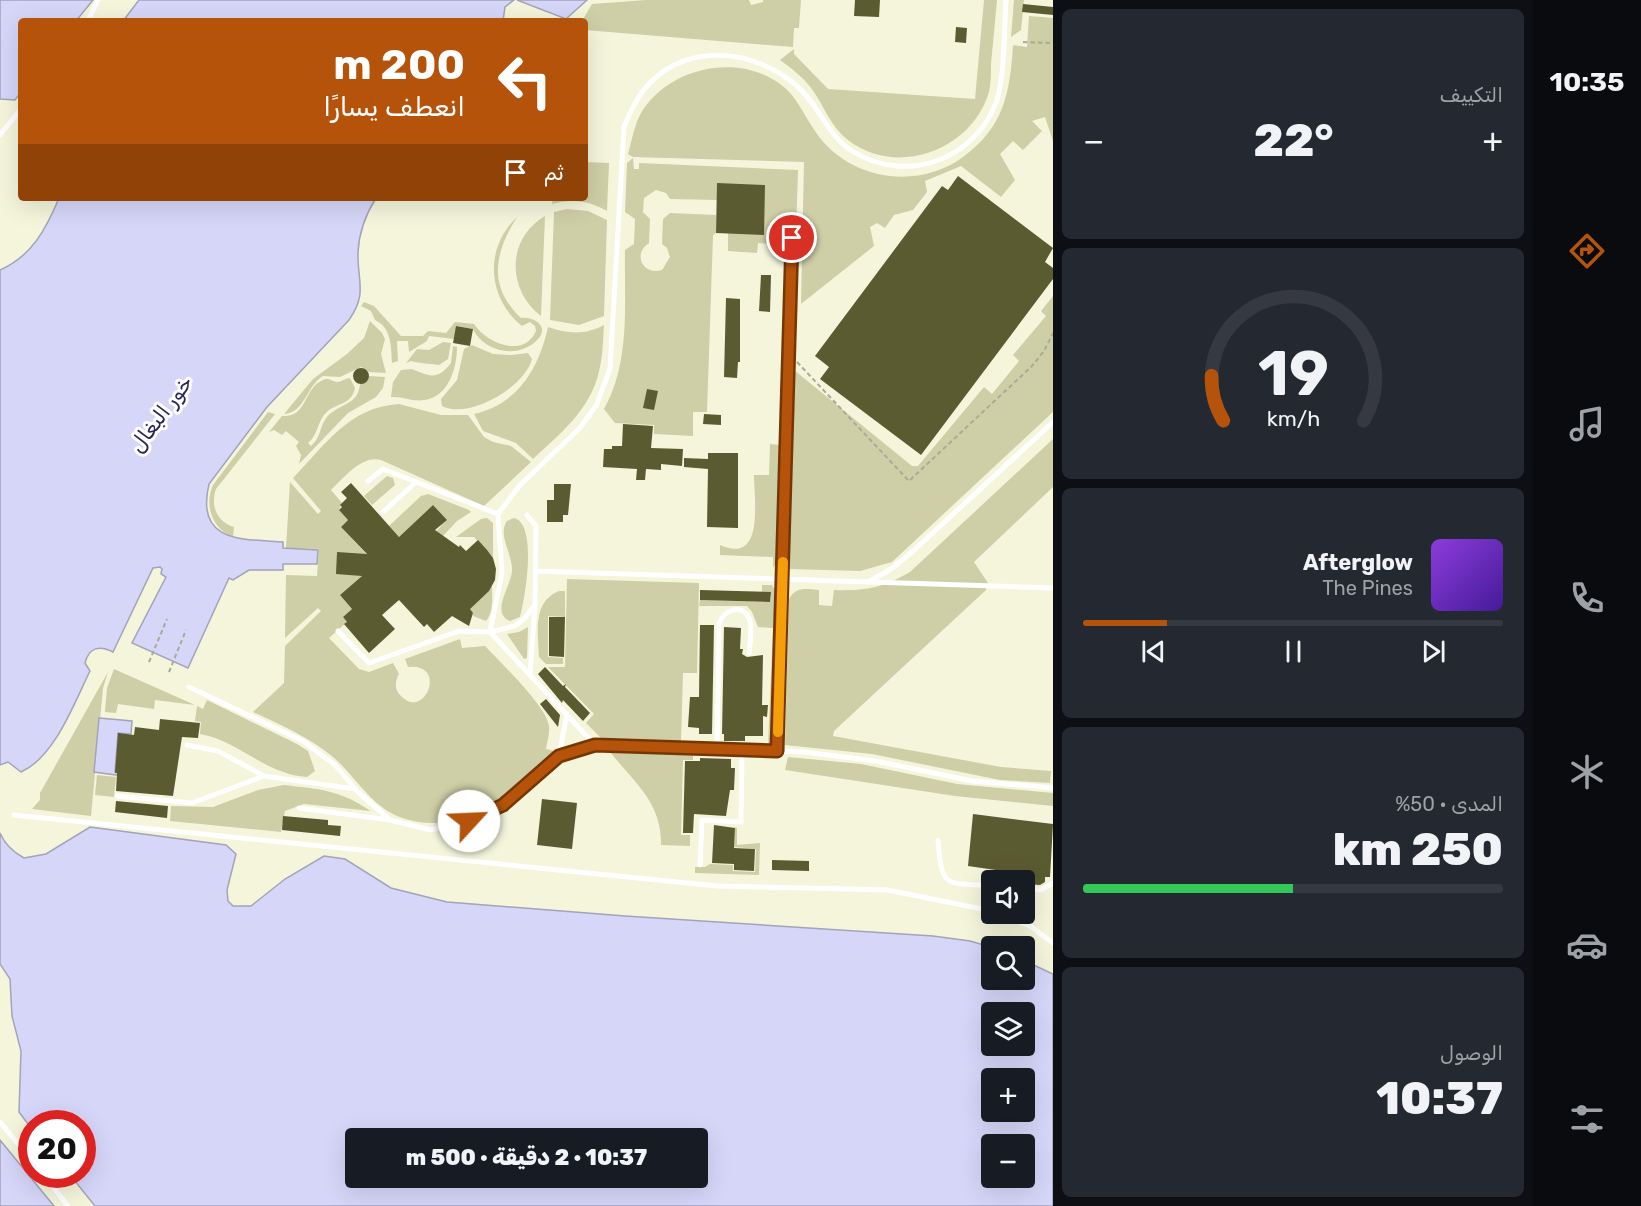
<!DOCTYPE html>
<html lang="ar">
<meta charset="utf-8">
<style>
:root{--surface:#171b24;--page:#242831;--text:#f1f3f6;--muted:#9ea1a6;--line:#363941;--accent:#b45309}
body{margin:0;font-family:Rubik,"Noto Naskh Arabic",sans-serif;background:var(--page);color:var(--text);direction:rtl;height:100vh;display:flex;flex-direction:column;font-size:22px;white-space:nowrap}
*{box-sizing:border-box;margin:0}
p{font-size:20px;color:var(--muted)}
.icon{flex:none;width:33px;height:33px;fill:none;stroke:currentColor;stroke-width:2;stroke-linecap:round;stroke-linejoin:round}
.map{position:relative;flex:1;overflow:hidden;direction:ltr}
.sheet{display:flex;flex-direction:column;gap:9px;padding:9px;background:#0d0f14;width:480px}
.sheet>*{flex:none}
.banner{position:absolute;left:18px;top:18px;width:570px;height:183px;border-radius:6px;box-shadow:0 6px 24px #0002;direction:rtl;background:#b45309;color:#fff;overflow:hidden}
.fabs{position:absolute;left:981px;top:870px;display:grid;gap:12px}
.fabs a{display:grid;place-items:center;width:54px;height:54px;border-radius:6px;background:var(--surface);box-shadow:0 6px 24px #0002;font-size:30px}
.speed{position:absolute;left:18px;top:1110px;display:flex;gap:12px;font-size:30px;font-weight:700;text-align:center}
.speed>*{display:grid;place-content:center;width:78px;height:78px;border-radius:50%;background:var(--surface);box-shadow:0 6px 24px #0002;line-height:1}
.speed .limit{border:9px solid #d22;background:#fff;color:#111}
.pin{position:absolute;display:grid;place-items:center;width:51px;height:51px;color:#fff;margin:-26px;border:3px solid #fff;border-radius:50%;box-shadow:0 2px 6px #0007}
.me{position:absolute;width:66px;margin:-33px;rotate:65deg;stroke-linejoin:round;filter:drop-shadow(0 0 4px #0008)}
.turn{display:flex;align-items:center;gap:21px;height:126px;padding:0 24px;font-size:27px}
.turn .icon{width:78px;height:78px;stroke-width:2.5}
.turn b{display:block;font-size:42px;line-height:51px}
.then{display:flex;align-items:center;height:57px;padding:0 24px;background:#0003;gap:12px;font-size:22px}
.big{font-size:45px;font-weight:800;line-height:1.1}
.sheet .tile{flex:1;display:flex;flex-direction:column;justify-content:center;gap:9px;min-width:0;padding:0 21px;border-radius:9px;background:var(--page)}
.sheet .dial{align-items:center;gap:0}
.dial svg{height:156px;overflow:visible;fill:none;stroke:var(--line);stroke-width:7;stroke-linecap:round;text-anchor:middle}
.dial text{fill:var(--text);stroke:none}
.song{display:flex;align-items:center;gap:18px}
.cover{width:72px;height:72px;border-radius:9px;background:linear-gradient(135deg,hsl(270 70% 55%),hsl(260 70% 35%))}
.played{height:6px;border-radius:3px;background:linear-gradient(90deg,var(--accent) 20%,var(--line) 20%)}
.keys{display:flex;justify-content:space-around;direction:ltr}
.heat{display:flex;justify-content:space-between;align-items:center;font-size:33px;direction:ltr}
.charge{height:9px;border-radius:4px;background:linear-gradient(90deg,#34c759 50%,var(--line) 0)}
.trip{position:absolute;left:345px;top:1128px;width:363px;height:60px;border-radius:6px;background:var(--surface);box-shadow:0 6px 24px #0002;font-weight:800;line-height:60px;text-align:center;direction:rtl}
main{display:flex;flex:1;min-height:0}
.tabs{display:flex;flex-direction:column;width:108px;justify-content:space-around;align-items:center;background:#090b0e;color:var(--muted)}
.tabs .icon{width:42px;height:42px}
.tabs .active{color:var(--accent)}
.tabs b{font-size:27px;color:var(--text)}
.map>svg:first-child{display:block}
</style>
<main>
<nav class="tabs">
<b>10:35</b>
<svg class="icon active" aria-label="directions" viewBox="0 0 24 24"><path d="M12 3l9 9-9 9-9-9zM9 14v-3h6M13 9l2 2-2 2"/></svg>
<svg class="icon" aria-label="music" viewBox="0 0 24 24"><path d="M9 18V5l10-2v13"/><circle cx="6" cy="18" r="3"/><circle cx="16" cy="16" r="3"/></svg>
<svg class="icon" aria-label="phone" viewBox="0 0 24 24"><path d="M5 4h4l2 5-3 2q2 4 5 5l2-3 5 2v4C11 20 4 13 5 4z"/></svg>
<svg class="icon" aria-label="climate" viewBox="0 0 24 24"><path d="M12 3v18M4 7l16 10M4 17L20 7"/></svg>
<svg class="icon" aria-label="car" viewBox="0 0 24 24"><path d="M5 17H2v-5l4-1 3-4h7l3 4 3 1v5h-3M9 17h6M6 11h13"/><circle cx="7" cy="17" r="2"/><circle cx="17" cy="17" r="2"/></svg>
<svg class="icon" aria-label="filters" viewBox="0 0 24 24"><path d="M4 7h16M4 17h16"/><circle cx="9" cy="7" r="2"/><circle cx="15" cy="17" r="2"/></svg>
</nav>
<section class="sheet">
<div class="tile"><p>التكييف</p>
<div class="heat"><a>−</a><b class="big">22°</b><a>+</a></div>
</div>
<div class="tile dial"><svg viewBox="0 0 100 80">
<path d="M14 69A42 42 0 1 1 86 69"/>
<path d="M14 69A42 42 0 0 1 8 46" stroke="#b45309"/>
<text x="50" y="56" font-size="32" font-weight="700">19</text>
<text x="50" y="72" font-size="11">km/h</text>
</svg></div>
<div class="tile">
<div class="song"><i class="cover"></i><div><b>Afterglow</b><p>The Pines</p></div></div>
<div class="played"></div>
<div class="keys"><svg class="icon" aria-label="previous" viewBox="0 0 24 24"><path d="M18 5L8 12l10 7zM5 5v14"/></svg><svg class="icon" aria-label="pause" viewBox="0 0 24 24"><path d="M8 5v14M16 5v14"/></svg><svg class="icon" aria-label="next" viewBox="0 0 24 24"><path d="M6 5l10 7-10 7zM19 5v14"/></svg></div>
</div>
<div class="tile"><p>المدى · 50%</p><b class="big">250 km</b><div class="charge"></div></div>
<div class="tile"><p>الوصول</p><b class="big">10:37</b></div>
</section>
<div class="map">
<svg width="1053" height="1206" viewBox="0 0 1053 1206">
<rect width="100%" height="100%" fill="#f4f5db"/>
<path fill="#cecfa6" d="M646,0H749L751,5L763,2V0H801L799,28H794L793,47L585,30V21H582L592,4Z
M984,0H997C995,21 993,43 991,64C991,73 991,83 989,92C972,150 897,178 848,140C830,126 824,105 811,88C803,77 791,68 780,60L794,49V54L828,89L975,99Z
M1014,0H1024L1021,30L1011,37Z
M1029,16L1053,18V141L1045,117L1032,121L1042,131L1023,150L1013,141L1000,154L1015,180L1001,197L961,166L925,181L927,192L913,210L894,215L885,228L877,223L870,227L874,246L801,304L804,162L633,157L628,154C632,140 634,127 640,115C666,68 737,52 780,84C797,96 803,114 815,131C847,180 917,191 963,157C1004,127 1010,93 1013,45L1027,47Z
M633,158L634,169H639V163L798,170L796,233H787V252L770,251V244L758,243L757,253L728,251V233L717,200L670,199L666,193L656,190L644,198L643,212L650,219L649,243C632,254 643,276 662,270L670,257L667,248L662,244L663,219L670,213L716,215V233L713,235L707,412H693V436L654,434V425L615,423L604,409C631,361 624,303 625,250L634,244L635,219L625,212L627,163Z
M585,162L609,163L607,211C590,201 572,198 552,204L553,198H585Z
M567,209L588,211L607,220L604,316L579,325L550,320L554,212Z
M545,216L541,316C507,290 506,239 545,216Z
M517,217C495,252 487,286 521,318C533,316 550,326 538,339C519,360 484,352 473,329L457,326L454,339L429,336L427,341L409,352L408,341H397L398,361L392,363C391,347 392,328 375,320L371,311L361,306L364,302L374,306L401,336H423L428,331L446,333L455,322L474,324C486,343 524,359 536,331L535,326L530,322L522,326C487,298 484,248 517,217Z
M1053,296V412L892,562L860,571L789,569L794,370L912,466H918L984,387L992,394L1019,361L1013,355L1046,316L1041,311Z
M370,321L382,333L385,339L381,354L386,373L369,372L361,367L340,377L323,376C306,386 305,413 284,414L313,379L347,354L364,338Z
M604,325C603,340 603,356 599,371C591,409 560,434 533,459L516,443L483,431L474,414C518,404 539,368 548,327C568,334 586,335 604,325Z
M443,342L451,343L448,359L439,365C429,363 421,364 411,361L406,363L417,349L429,350Z
M472,345L493,354L512,355L528,353L532,359C525,387 469,420 442,406L441,399L457,380L464,349Z
M453,346L457,347C457,367 449,397 424,400C413,402 402,396 391,397L393,382L401,370L412,369C429,376 437,381 451,363Z
M369,376L385,377L383,388L376,397L348,413L299,464L301,455L296,446L299,442L286,431L282,435L274,430L269,432L282,416C308,418 303,388 323,380C329,377 331,381 337,382C341,382 346,378 350,378L355,388C352,404 338,403 328,411C317,420 319,434 308,443L311,446C322,436 319,427 327,417C339,403 358,406 360,384L367,381Z
M399,404L441,415H468L484,437L493,442L511,446L531,462L484,506L381,460C361,455 344,478 331,490L342,503L339,510L348,520L341,527L371,559L370,569L340,595L352,609L343,617L347,622L329,638L359,669L369,672L393,663L399,674C395,681 394,690 401,696C424,721 449,663 408,667L405,659L460,639L462,648L485,646C500,662 547,707 549,726C550,733 547,742 546,749L554,751C523,800 449,842 393,814C369,802 353,774 333,757C309,737 281,725 253,712L284,683L285,646L321,611L318,608L285,638L286,575L317,576L319,549L286,548L290,482L318,514L321,511L293,478C325,445 349,407 399,404Z
M268,412L275,414L216,489C210,506 217,522 234,527L233,537C212,529 204,505 213,485Z
M1053,439V487L974,562L988,583L986,590L834,731L833,736L1001,767L1051,771L1050,783L1000,780L872,754L785,745L789,599C796,586 807,589 819,590V605L832,606L834,590C865,591 883,588 910,572Z
M770,444L780,445L779,558L773,568V557L720,555V545C765,565 754,500 754,475H769Z
M387,476L393,478L395,485L372,505L364,496Z
M428,494L469,510L471,512L457,521L443,536L424,546L446,520L433,505L399,537L389,526L421,496Z
M487,518L493,523V558L474,537H456L481,519Z
M514,518C538,524 525,599 520,617L510,621C490,613 511,586 512,571C513,554 497,535 507,521Z
M567,579L699,583L697,673H683L681,741L602,739L586,723L594,714L548,667H565Z
M492,585C492,596 494,612 486,621L473,616V613L454,592Z
M762,585H772L779,598L773,742L768,744L773,628L758,627L752,612L747,606H699L700,600L770,602L771,592H762Z
M559,591H565V617L548,616V657L563,658V664H546L539,657C538,633 532,602 559,591Z
M528,627L527,658L524,659L507,634L519,632Z
M114,669L195,705L155,700L154,709L118,704L116,713L105,712L107,688Z
M108,672L103,688L91,816L32,809L40,800V793Z
M207,700L297,744L308,751L315,771L307,777C264,774 240,741 200,734L201,722L195,721L197,706L203,709Z
M610,752L693,755V760H683L681,835H690V846L661,845C662,803 635,783 610,752Z
M788,757L861,764L957,784L1053,793V806L955,796L785,770Z
M97,775L116,777L114,797L95,795Z
M284,785C323,790 337,789 371,811L304,804L285,811L281,832L170,821L171,806L213,807L258,790Z
M735,827L737,828V845L760,843L759,875L695,873V867H705L710,864L733,865V871L755,872L756,849L734,847Z"/>
<path fill="#d6d6f9" stroke="#a3a3b9" stroke-width="1.5" fill-rule="evenodd" d="M0,0H93L76,21H21V92L15,100L0,99Z
M139,0H514L505,7L503,21H123Z
M517,0H587L566,19Z
M59,198H376C366,214 359,232 358,252C357,281 368,293 349,320L267,407L209,484C195,543 242,539 283,542V548L318,550L317,564H283V570H249L233,580L229,578L188,668L132,643L166,577L161,574L162,569L160,567L153,568L113,652C100,645 89,647 85,663L90,671C74,703 55,757 21,772L8,762L0,765V270C32,256 46,229 59,198Z
M99,718L132,721L131,734L118,733L115,772L124,774L123,776L94,772Z
M90,827L226,845L236,854L227,890L228,901L233,906H251L285,879L324,856L345,859L391,888L447,902L625,916L933,936L970,941L991,947L992,980H1024L1025,961L1053,974V1206H95L70,1175L82,1174V1124H32L31,1128L19,1112L21,1051L12,1016L10,979L0,964V833C5,845 13,852 24,858L46,854ZM1024,1012V1046H992V1012ZM1024,1078V1112H992V1078ZM356,1138H698V1178H356ZM992,1144H1024V1178H992Z
M0,1140L54,1206H0Z"/>
<path fill="#5b5b32" d="M855,0H880L879,17L854,16Z
M1023,4L1053,7V15L1022,12Z
M956,27L967,28L966,43L955,42Z
M958,176L1053,248L1045,262L1053,268V279L921,455L820,379L829,367L815,356L942,186L948,190Z
M717,183L765,185L764,235L716,233Z
M761,275H771L770,312L759,311Z
M726,298L740,299V362H738L737,378L724,377Z
M456,326L473,329L470,346L453,343Z
M353 376a8 8 0 1 1 16 0a8 8 0 1 1-16 0Z
M647,389L658,391L654,410L643,408Z
M704,414L721,415V425L703,424Z
M623,424L653,426L651,448L683,449L682,466L661,464V470L646,469L645,480H636L637,469L603,467L604,449H612V446H622Z
M708,453H738V528L707,527L708,469L684,467V458L708,459Z
M351,483L399,537L433,505L447,520L435,530L459,547L460,545L466,551L478,540L487,550L493,558L496,569L495,580L489,591L470,609L473,613L469,626L452,616L434,632L427,624L424,627L399,600L382,615L395,629L369,653L344,624L347,622L343,617L352,609L340,595L362,576L336,574L337,552L367,554L341,527L348,520L339,510L342,507L340,505L347,498L341,492Z
M554,484H571L568,515H563V522H547V500H554Z
M700,590L771,592L770,602L700,600Z
M549,617H565L564,657L549,656Z
M700,625H714L712,734H699V728L688,727L690,697H699Z
M724,627L741,628L740,649H743L742,654L747,657L763,655L762,705H768L767,717L763,716V736H745V741H724V734H722Z
M545,667L563,686L566,684L565,687L590,713L583,721L563,700L562,703L538,674Z
M546,699L560,715L558,727L540,704Z
M160,719L200,723L198,738L182,737L173,796L116,791L117,773H115L118,733L134,735L135,727L159,730Z
M700,758L731,759V768H735L734,790H730L726,816L694,814L693,833H683L685,761H700Z
M542,799L577,803L572,849L537,845Z
M116,801L168,806L167,818L115,812Z
M973,814L1053,824L1050,877H1045V882L1040,885L1024,884V874L968,866Z
M283,816L328,820V825L341,826L340,836L282,830Z
M714,825L735,828L734,848L755,849L754,871L734,870V864L712,863Z
M772,860L809,861V871L772,870Z"/>
<g fill="none" stroke-linecap="round" stroke-linejoin="round">
<path stroke="#aaab97" stroke-width="2" stroke-dasharray="4.5 3" stroke-linecap="butt" d="M1023,42L1053,43
M797,362L909,481L1032,366L1044,351L1053,333
M149,662L167,619
M169,672L186,630"/>
<path stroke="#fff" stroke-width="5" d="M88,21L98,0
M0,135L21,109
M368,481L383,469L498,514
M383,512L416,482
M527,515L536,526L535,605L530,675
M535,571L1053,588
M868,582L891,569L912,552L1053,422
M338,631L369,663L459,631L490,632L515,626L524,619L535,605
M490,632L502,573L498,514L520,485L579,429L596,406L610,369L624,127C630,112 637,96 649,84C689,41 756,50 797,86C819,105 827,135 852,151C906,185 976,160 997,100C1005,74 1004,28 1006,0
M490,632L595,745
M189,687L303,741L335,765L358,792L390,820L430,830L469,821L503,805L559,756L595,745L804,752L876,761L972,781L1053,788
M187,745L218,751L264,776L355,789
M717,749L719,624C723,610 741,603 749,618C753,628 750,643 749,653
M777,751L793,238
M559,756L567,714
M117,796L192,803L264,776
M299,808L390,820
M14,815L717,886L888,890L992,911
M938,840C942,890 944,882 992,886
M700,865L702,820L741,822L742,750
M1024,889L1041,890L1053,883
M999,914L1030,926L1053,943
M0,1122L32,1161
M43,1174L68,1206"/>
</g>
<g fill="none" stroke-linecap="round" stroke-linejoin="round">
<g stroke="#753606" stroke-width="15">
<path id="route" d="M469,821L503,805L559,756L595,745L777,751L792,238"/>
</g>
<use href="#route" stroke="#b45309" stroke-width="10"/>
<path stroke="#f59e0b" stroke-width="10" d="M778,732L783,562"/>
</g>
<g text-anchor="middle" stroke-width="6" stroke-linejoin="round" paint-order="stroke">
<g font-size="21" font-style="italic" fill="#2b2559" stroke="#fff">
<text transform="translate(161 414) rotate(-53)" y="7">خور البغال</text>
</g>
</g>
</svg>
<div class="fabs">
<a><svg class="icon" aria-label="sound" viewBox="0 0 24 24"><path d="M4 9h4l5-4v14l-5-4H4zM17 9q2 3 0 6"/></svg></a>
<a><svg class="icon" aria-label="search" viewBox="0 0 24 24"><circle cx="10" cy="10" r="6"/><path d="M15 15l6 6"/></svg></a>
<a><svg class="icon" aria-label="layers" viewBox="0 0 24 24"><path d="M12 4l9 5-9 5-9-5zM3 14l9 5 9-5"/></svg></a>
<a>+</a>
<a>−</a>
</div>
<div class="speed"><div class="limit">20</div></div>
<div class="pin" style="left:792px;top:238px;background:#d93025"><svg class="icon" aria-label="arrive" viewBox="0 0 24 24"><path d="M6 21V4h12l-3 4 3 4H6"/></svg></div>
<svg class="me" style="left:469px;top:821px" viewBox="-20 -20 40 40"><circle r="19" fill="#fff"/><path d="M0-13L10 11 0 6-10 11z" fill="#b45309"/></svg>
<div class="trip">10:37 · 2 دقيقة · 500 m</div>
<div class="banner">
<div class="turn"><svg class="icon" aria-label="left" viewBox="0 0 24 24"><path d="M17 20v-9H6M10 6l-5 5 5 5"/></svg><div><b>200 m</b>انعطف يسارًا</div></div>
<div class="then">ثم<svg class="icon" aria-label="arrive" viewBox="0 0 24 24"><path d="M6 21V4h12l-3 4 3 4H6"/></svg></div>
</div>
</div>
</main>
